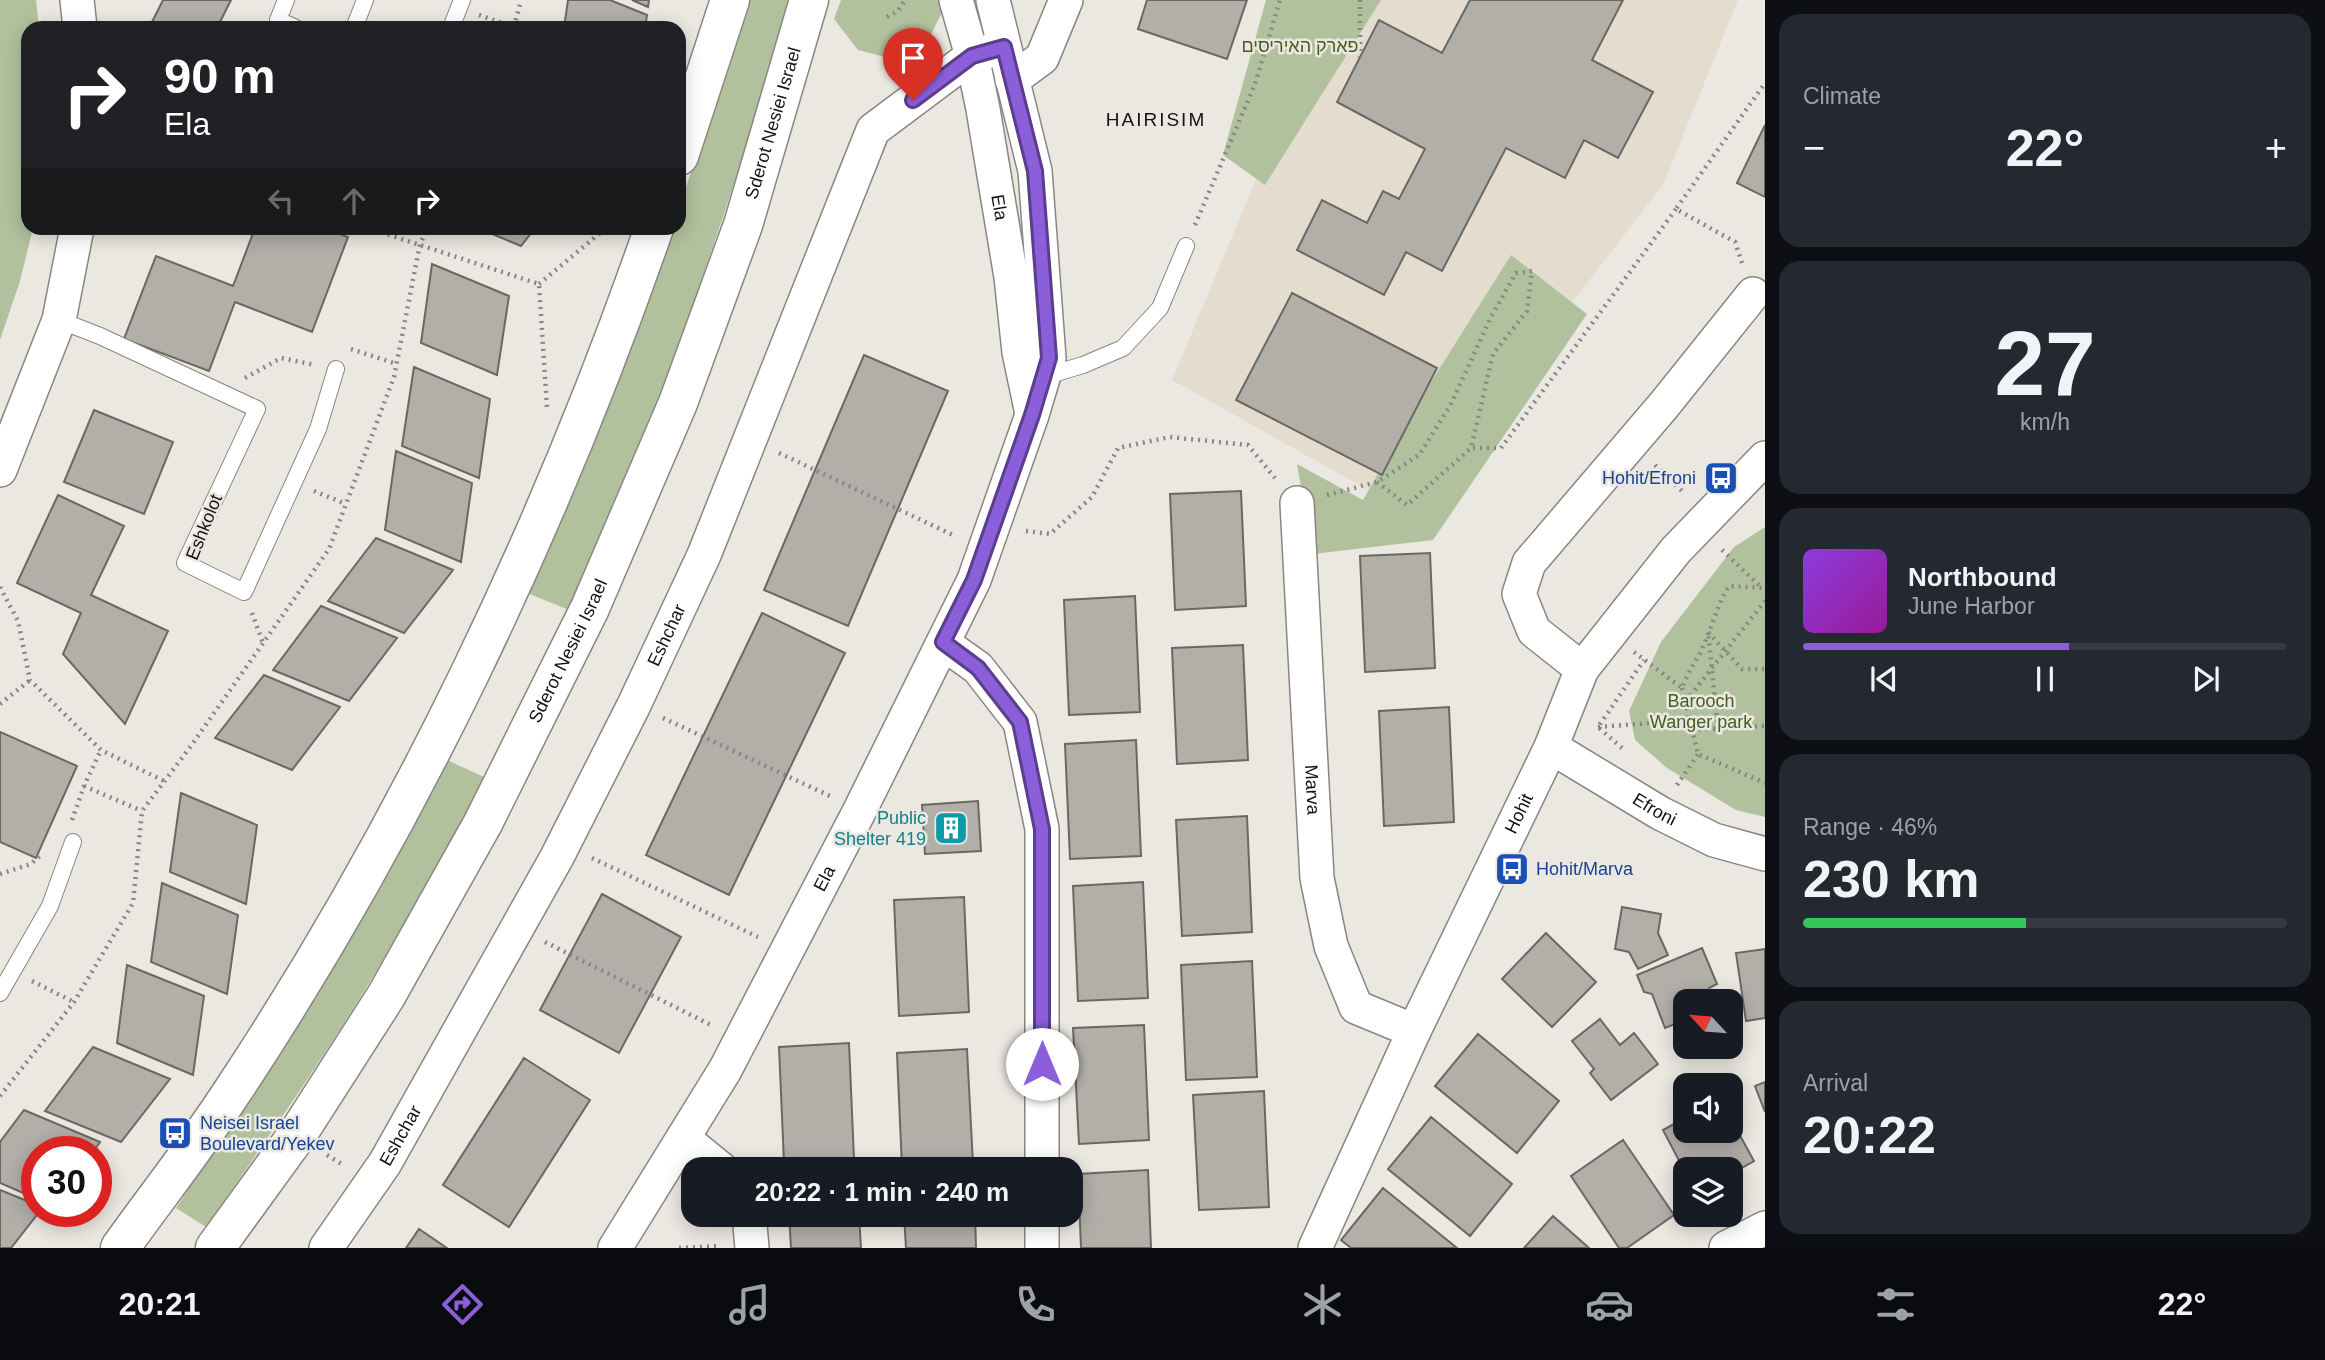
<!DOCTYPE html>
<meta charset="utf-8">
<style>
:root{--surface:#171b24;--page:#242831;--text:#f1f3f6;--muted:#9ea1a6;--line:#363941;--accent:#8a5fd9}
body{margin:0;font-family:Helvetica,Heebo,sans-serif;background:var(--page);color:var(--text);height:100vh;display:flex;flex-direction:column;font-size:26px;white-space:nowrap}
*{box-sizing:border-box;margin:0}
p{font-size:23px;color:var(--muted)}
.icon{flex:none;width:38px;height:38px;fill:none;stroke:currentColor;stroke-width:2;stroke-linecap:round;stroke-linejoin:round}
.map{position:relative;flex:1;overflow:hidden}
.details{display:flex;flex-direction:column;gap:14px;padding:14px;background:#0d0f14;width:560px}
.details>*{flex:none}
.banner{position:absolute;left:21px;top:21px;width:665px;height:214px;border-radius:21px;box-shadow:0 4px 18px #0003;background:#202124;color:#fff;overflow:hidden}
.needle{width:46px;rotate:296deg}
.buttons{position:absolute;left:1673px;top:989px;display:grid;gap:14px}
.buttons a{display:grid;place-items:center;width:70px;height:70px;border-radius:14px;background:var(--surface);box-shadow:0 4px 18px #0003;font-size:35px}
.speed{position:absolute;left:21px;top:1136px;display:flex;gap:14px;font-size:35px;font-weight:700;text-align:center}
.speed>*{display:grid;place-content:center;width:91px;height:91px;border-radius:50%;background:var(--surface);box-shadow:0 4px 18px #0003;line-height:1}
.speed .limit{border:10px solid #d22;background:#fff;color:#111}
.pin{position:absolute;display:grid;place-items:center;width:60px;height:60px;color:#fff;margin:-72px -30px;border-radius:50% 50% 50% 0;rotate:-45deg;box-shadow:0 0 7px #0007}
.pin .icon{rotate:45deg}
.me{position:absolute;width:77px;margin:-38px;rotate:0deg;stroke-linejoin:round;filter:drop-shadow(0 0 5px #0008)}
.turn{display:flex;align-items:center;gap:24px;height:147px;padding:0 28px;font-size:32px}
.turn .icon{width:91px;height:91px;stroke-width:2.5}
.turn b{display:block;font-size:49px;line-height:60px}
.lanes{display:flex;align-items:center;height:66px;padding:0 28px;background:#0003;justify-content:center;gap:35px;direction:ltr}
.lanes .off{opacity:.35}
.big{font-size:52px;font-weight:700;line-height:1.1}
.details .tile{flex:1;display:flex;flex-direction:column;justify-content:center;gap:10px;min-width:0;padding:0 24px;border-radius:21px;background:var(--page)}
.details .dial{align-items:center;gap:0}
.dial b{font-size:91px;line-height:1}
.song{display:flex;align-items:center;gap:21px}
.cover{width:84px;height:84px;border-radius:10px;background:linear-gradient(135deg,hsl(270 70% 55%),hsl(300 70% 35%))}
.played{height:7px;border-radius:4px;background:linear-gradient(90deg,var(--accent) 55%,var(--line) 55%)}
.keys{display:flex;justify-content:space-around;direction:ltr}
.heat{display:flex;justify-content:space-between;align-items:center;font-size:38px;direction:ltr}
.charge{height:10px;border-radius:5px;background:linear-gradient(90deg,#34c759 46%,var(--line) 0)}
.trip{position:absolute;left:681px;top:1157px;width:402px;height:70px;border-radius:21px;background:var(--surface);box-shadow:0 4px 18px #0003;font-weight:700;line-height:70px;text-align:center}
.tab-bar{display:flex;height:112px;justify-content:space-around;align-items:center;background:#090b0e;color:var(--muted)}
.tab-bar .icon{width:49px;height:49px}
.tab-bar .current{color:var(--accent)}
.tab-bar b{font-size:32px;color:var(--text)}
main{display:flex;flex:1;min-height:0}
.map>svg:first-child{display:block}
</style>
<main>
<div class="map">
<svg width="1765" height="1248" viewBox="0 0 1765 1248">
<rect width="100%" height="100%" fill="#ebe8e1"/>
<path fill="#e4dccf" d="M1331,0H1738L1663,185L1409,513L1172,380Z"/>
<path fill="#b1c19d" d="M0,0H36L39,28H28V228H33L20,281L0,340Z
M749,0H790C746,153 696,306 636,454C615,507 591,558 569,610L527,593L672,228H679V208Z
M841,0H947L948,1L931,34L889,58L858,50L834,19Z
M1266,0H1381L1265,185L1223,155Z
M1511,255L1587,314L1433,540L1313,554L1297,464L1363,500L1426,390Z
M1765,527V817L1736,810L1667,768L1635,740L1629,711L1661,642L1734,547Z
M447,760L486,778C445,853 403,928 358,1001C310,1078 257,1153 206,1227L176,1208L256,1088Z"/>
<path fill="#b2aea8" stroke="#6b6862" stroke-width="2" d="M163,0H231L217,28H149Z
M568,0H610L647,15L645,28H564Z
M632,0H649L648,7Z
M1147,0H1247L1227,59L1138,29Z
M1470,0H1623L1592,60L1653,92L1618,158L1584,140L1565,178L1506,148L1442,271L1406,252L1384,295L1297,250L1322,200L1367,223L1383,191L1399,199L1425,149L1337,102L1379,20L1442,53Z
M1765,125V197L1737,183Z
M255,228H323L348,237L312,332L235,302L209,371L124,339L156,256L233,286Z
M478,228H535L521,246Z
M432,264L509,296L497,375L421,343Z
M1292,293L1437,368L1382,475L1236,400Z
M864,355L948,391L848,626L764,590Z
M414,367L490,399L479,478L402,446Z
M94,410L173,442L144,514L64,482Z
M396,451L472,483L461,562L385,530Z
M1241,491L1246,606L1175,610L1170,494Z
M58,495L124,526L91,595L168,631L125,724L63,654L81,613L17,583Z
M376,538L453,570L404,633L328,601Z
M1430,553L1435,668L1365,672L1360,556Z
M1135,596L1140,712L1069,715L1064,600Z
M321,606L397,638L349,701L273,670Z
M762,613L845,653L729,895L646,855Z
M1243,645L1248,760L1177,764L1172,648Z
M264,675L340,707L292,770L215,738Z
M1449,707L1454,822L1384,826L1379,711Z
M0,732L77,766L36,858L0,842Z
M1136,740L1141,856L1070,859L1065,744Z
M181,793L257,825L246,904L170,872Z
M978,801L981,851L925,854L922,805Z
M1247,816L1252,932L1182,936L1176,820Z
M1143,882L1148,998L1078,1001L1073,886Z
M162,883L238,915L227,994L151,962Z
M602,894L681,937L619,1053L540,1010Z
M964,897L969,1012L899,1016L894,900Z
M1622,907L1661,914L1658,933L1668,955L1638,969L1629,952L1615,949Z
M1546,933L1596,982L1552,1027L1502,979Z
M1702,948L1717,984L1709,988L1714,1001H1685V1020L1665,1028L1652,994L1644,992L1637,975Z
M1765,949V1018L1746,1021L1736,953Z
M1252,961L1257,1077L1186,1080L1181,965Z
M127,965L204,996L193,1075L117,1043Z
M1600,1019L1620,1045L1634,1033L1658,1064L1611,1100L1590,1073L1594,1069L1572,1041Z
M1144,1025L1149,1140L1079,1144L1073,1028Z
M1478,1034L1559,1101L1517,1153L1435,1086Z
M849,1043L854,1159L784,1163L779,1047Z
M93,1047L170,1079L121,1142L45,1111Z
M967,1049L973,1164L902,1168L897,1053Z
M524,1058L590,1100L509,1227L443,1185Z
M1765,1082V1112L1755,1086Z
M1264,1091L1269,1207L1199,1210L1193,1095Z
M24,1110L100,1142L93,1152H37V1199L0,1183V1142Z
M1431,1117L1512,1184L1470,1236L1388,1169Z
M1685,1118V1130H1731V1119L1754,1161L1731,1174V1169H1685V1172L1663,1130Z
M1623,1140L1674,1215L1627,1248H1619L1571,1176Z
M1148,1170L1151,1248H1081L1078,1174Z
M1383,1188L1457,1248H1351L1341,1240Z
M0,1190L37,1205V1211H40L11,1248H0Z
M789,1214H859L861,1248H791Z
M904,1214H975L976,1248H906Z
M1553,1216L1589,1248H1524Z
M419,1229L447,1248H406Z"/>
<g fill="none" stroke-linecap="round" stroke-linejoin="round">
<g stroke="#898680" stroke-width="18">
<path id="lane" d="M286,0L278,20L296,28
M354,28L365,0
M451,28L462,0
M59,320L100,336L257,409L185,563L244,592L318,429L336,369
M1043,377L1083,365L1123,348L1160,308L1186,246
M0,993L50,906L73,842"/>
</g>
<g stroke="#898680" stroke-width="36">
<g id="street">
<path d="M77,0L80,28"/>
<path id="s1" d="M956,0L972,56L983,109L1011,277L1019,352L1031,409"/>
<path d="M1012,80L1042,58L1066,0"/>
<path d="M0,470L59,320L77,228"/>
<path id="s2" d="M1297,503L1317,878L1331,946L1356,1007L1414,1031"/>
<path d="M943,643L978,668L1020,722L1042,829V1169"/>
<path d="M1582,669L1534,631L1519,594L1529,563L1664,405L1753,294"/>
<path id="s3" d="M1551,747L1660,813L1714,840L1765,854"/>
<path d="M683,1138L721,1169"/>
<path d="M749,1214L752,1248"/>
<path id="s4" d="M326,1248L385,1163L557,857L634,705L704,555L873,130L972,56L1004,47"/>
<path id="s5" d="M615,1248L725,1070L860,810L974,580L1032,415L1049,358L1035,171L993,0"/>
<path d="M1042,1248V1214"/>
<path id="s6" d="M1315,1248L1414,1031L1551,747L1582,669L1676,550L1765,458"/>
<path d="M1726,1248L1765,1228"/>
</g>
</g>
<g stroke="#898680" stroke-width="41">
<g id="secondary">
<path d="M679,156L730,0"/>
<path d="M120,1248C157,1196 197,1146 232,1092C408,827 550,528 654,228"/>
<path id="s7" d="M215,1248L297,1135L386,996L483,823L590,608L678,403L743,225L809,0"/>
</g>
</g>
<path stroke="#888681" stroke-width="4.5" stroke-dasharray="2 5" stroke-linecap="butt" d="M1360,0V57
M479,15L514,27
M887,17L898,11L905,0
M514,27L521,0
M1195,225L1255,84L1280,0
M368,228L539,284L547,408
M1742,263L1735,242L1676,209L1765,83
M539,284L606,228
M351,349L397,364
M245,378L281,358L315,365
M779,453L955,536
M1655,465L1684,493
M1377,482L1407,505L1471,448
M314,491L346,504
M1327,495L1377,482L1419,455L1450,406L1490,319L1516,273L1532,271L1527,311L1493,354L1471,448H1501L1676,209
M1026,531L1050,534L1092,497L1118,448L1170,437L1248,445L1275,478
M1722,550L1761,587
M0,587L18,621L30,680L101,750L164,781
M252,613L263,643
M1634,652L1682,688C1687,675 1693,665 1700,653C1711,631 1716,607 1729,586L1765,588
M1682,688L1698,754L1765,783
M1686,701L1765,601
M0,704L30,680
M663,718L830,796
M1598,727L1690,720
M1718,729L1708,632L1742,669H1765
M1692,730L1765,726
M1622,748L1598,727L1644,660
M1677,785L1698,754
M84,786L142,811
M72,820L84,786L101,750
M592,858L758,937
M0,874L31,864L41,855
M545,942L713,1026
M32,981L74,1002
M0,1096L74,1002L133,903L142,811L191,746L329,549L394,377L420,244L428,228
M327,1155L343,1165
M679,1248L720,1246"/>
<use href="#lane" stroke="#fff" stroke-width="16"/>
<use href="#street" stroke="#fff" stroke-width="33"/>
<use href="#secondary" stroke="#fff" stroke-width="38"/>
</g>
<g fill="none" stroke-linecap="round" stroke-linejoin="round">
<g stroke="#5a3e8d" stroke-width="18">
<path id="route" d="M913,100L972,56L1004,47L1035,171L1049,358L1032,415L974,580L943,642L978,668L1020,722L1042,829V1064"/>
</g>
<use href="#route" stroke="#8a5fd9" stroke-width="12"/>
</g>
<defs>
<g id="bus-square" transform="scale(1.75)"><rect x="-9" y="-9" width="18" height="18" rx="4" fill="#1a4fb4" stroke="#ebe8e1"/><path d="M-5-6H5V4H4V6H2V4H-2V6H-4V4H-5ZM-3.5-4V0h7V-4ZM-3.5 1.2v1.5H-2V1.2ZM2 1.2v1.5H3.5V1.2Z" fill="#fff"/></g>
<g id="building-square" transform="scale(1.75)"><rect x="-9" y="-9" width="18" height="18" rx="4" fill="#0f9aa8" stroke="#ebe8e1"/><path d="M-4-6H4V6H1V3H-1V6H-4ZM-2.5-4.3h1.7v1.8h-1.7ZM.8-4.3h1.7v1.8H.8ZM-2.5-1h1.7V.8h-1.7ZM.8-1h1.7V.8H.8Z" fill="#fff"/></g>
</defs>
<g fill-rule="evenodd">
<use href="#bus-square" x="1721" y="478"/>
<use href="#building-square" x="951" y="828"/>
<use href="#bus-square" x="1512" y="869"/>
<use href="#bus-square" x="175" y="1133"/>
</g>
<g text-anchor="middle" stroke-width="5" stroke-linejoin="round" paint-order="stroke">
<g font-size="18" fill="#465d20" stroke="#ebe8e1">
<text x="1300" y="52">פארק האיריסים</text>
<text x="1701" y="707">Barooch<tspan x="1701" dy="21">Wanger park</tspan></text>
</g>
<g font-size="18" fill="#151311" stroke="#ebe8e1">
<text dy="6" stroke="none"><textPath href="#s7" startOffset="1262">Sderot Nesiei Israel</textPath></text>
<text dy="6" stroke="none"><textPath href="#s1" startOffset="212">Ela</textPath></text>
<text transform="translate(204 527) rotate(-68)" y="6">Eshkolot</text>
<text dy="6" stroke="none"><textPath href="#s4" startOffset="702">Eshchar</textPath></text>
<text dy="6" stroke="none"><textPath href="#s7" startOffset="695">Sderot Nesiei Israel</textPath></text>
<text dy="6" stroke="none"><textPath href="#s2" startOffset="287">Marva</textPath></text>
<text dy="6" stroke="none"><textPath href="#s3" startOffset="121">Efroni</textPath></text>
<text dy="6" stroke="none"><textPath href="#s6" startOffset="480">Hohit</textPath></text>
<text dy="6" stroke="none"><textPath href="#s5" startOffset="425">Ela</textPath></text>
<text dy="6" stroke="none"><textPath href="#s4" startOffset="135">Eshchar</textPath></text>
</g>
<g font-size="18" fill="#164399" stroke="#ebe8e1" text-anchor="start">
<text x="1696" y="484" text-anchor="end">Hohit/Efroni</text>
<text x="1536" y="875">Hohit/Marva</text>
<text x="200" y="1129">Neisei Israel<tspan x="200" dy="21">Boulevard/Yekev</tspan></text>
</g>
<g font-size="18" fill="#0d838f" stroke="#ebe8e1" text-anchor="end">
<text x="926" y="824">Public<tspan x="926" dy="21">Shelter 419</tspan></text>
</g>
<g font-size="19" letter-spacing="2" fill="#151311" stroke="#ebe8e1">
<text x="1156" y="126">HAIRISIM</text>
</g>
</g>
</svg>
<div class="buttons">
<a><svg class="needle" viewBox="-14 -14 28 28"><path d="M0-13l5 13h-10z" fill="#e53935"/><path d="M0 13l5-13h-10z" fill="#9ea1a6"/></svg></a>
<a><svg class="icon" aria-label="sound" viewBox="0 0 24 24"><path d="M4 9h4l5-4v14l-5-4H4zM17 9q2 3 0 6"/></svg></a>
<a><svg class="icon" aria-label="layers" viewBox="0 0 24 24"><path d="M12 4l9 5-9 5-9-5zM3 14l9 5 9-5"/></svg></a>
</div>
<div class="speed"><div class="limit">30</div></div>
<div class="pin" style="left:913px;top:100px;background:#d93025"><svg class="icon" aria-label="arrive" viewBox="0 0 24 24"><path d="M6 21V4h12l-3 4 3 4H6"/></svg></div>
<svg class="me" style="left:1042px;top:1064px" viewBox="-20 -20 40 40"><circle r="19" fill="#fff"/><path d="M0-13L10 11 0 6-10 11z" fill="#8a5fd9"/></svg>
<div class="trip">20:22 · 1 min · 240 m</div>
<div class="banner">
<div class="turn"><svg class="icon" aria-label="right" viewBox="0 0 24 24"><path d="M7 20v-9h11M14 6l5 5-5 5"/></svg><div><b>90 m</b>Ela</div></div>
<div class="lanes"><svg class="icon off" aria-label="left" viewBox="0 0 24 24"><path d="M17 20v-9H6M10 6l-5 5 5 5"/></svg><svg class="icon off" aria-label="ahead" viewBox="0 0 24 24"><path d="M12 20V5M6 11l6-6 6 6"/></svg><svg class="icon" aria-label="right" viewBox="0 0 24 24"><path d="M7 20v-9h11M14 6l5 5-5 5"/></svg></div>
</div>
</div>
<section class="details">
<div class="tile"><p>Climate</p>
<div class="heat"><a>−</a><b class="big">22°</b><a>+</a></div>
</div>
<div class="tile dial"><b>27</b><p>km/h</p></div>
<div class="tile">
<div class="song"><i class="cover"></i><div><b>Northbound</b><p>June Harbor</p></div></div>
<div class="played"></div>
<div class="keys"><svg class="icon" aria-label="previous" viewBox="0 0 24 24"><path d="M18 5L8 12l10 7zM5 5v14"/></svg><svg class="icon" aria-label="pause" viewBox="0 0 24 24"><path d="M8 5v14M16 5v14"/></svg><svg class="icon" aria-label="next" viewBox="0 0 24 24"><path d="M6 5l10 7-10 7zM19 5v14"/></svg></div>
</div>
<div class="tile"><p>Range · 46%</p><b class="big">230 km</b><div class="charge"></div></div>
<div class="tile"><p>Arrival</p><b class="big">20:22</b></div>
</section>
</main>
<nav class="tab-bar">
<b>20:21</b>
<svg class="icon current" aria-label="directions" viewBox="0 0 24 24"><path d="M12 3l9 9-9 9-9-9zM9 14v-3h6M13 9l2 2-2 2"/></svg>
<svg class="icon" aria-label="music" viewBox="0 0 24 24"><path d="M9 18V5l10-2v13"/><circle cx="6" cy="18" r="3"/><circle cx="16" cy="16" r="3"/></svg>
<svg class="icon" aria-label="phone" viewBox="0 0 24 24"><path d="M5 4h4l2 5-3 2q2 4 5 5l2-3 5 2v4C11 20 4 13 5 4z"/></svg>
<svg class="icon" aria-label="climate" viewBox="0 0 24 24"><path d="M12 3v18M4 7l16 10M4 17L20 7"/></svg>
<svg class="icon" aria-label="car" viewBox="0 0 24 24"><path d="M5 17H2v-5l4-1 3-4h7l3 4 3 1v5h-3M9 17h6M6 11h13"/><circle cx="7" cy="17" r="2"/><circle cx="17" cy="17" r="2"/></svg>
<svg class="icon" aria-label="filters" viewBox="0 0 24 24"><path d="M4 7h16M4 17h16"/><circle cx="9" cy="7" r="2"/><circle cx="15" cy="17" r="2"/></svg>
<b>22°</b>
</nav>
